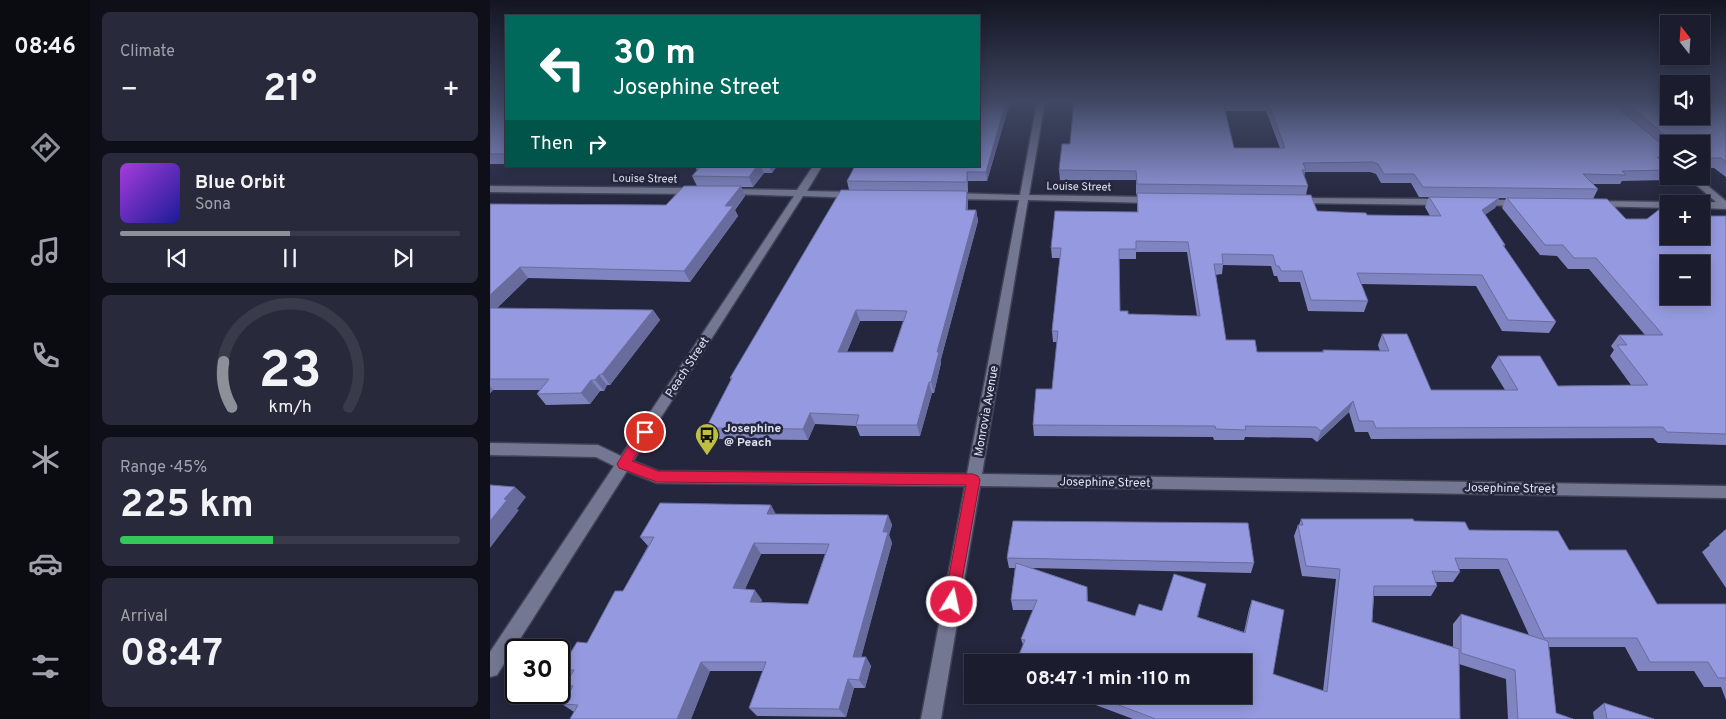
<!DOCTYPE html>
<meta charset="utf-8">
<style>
:root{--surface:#1b1c2e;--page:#28293a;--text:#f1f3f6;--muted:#a0a1aa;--line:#393a4a;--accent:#8c9099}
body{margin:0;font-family:Overpass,sans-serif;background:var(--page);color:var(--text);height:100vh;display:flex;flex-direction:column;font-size:19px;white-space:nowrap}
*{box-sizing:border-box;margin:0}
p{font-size:16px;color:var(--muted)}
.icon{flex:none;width:28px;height:28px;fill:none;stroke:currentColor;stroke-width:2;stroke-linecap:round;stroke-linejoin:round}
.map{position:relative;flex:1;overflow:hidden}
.details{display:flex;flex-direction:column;gap:12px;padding:12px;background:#0f0f19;width:400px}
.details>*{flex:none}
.guide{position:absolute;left:15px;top:15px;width:475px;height:152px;border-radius:0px;box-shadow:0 2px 12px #0003,0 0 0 1px var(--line);background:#00695c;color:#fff;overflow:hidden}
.needle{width:32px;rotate:343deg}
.buttons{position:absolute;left:1170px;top:15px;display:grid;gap:10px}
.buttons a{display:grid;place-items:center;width:50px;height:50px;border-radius:0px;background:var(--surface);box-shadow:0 2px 12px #0003,0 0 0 1px var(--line);font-size:25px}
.speed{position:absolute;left:15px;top:639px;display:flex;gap:10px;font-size:25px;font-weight:700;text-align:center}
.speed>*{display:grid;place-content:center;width:65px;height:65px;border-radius:50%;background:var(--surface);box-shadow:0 2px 12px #0003,0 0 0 1px var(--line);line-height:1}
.speed .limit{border:2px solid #111;border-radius:8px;background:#fff;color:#111}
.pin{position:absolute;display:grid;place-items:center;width:42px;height:42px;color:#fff;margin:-21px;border:2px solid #fff;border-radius:50%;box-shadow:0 1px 5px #0007}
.me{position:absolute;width:55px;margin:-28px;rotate:10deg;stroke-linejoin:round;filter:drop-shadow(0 0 4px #0008)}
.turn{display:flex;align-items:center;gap:18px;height:105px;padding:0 25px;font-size:22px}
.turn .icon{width:65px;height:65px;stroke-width:2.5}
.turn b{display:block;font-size:35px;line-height:42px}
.then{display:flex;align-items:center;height:48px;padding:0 25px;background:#0003;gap:10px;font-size:19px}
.big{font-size:38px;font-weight:700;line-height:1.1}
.details .card{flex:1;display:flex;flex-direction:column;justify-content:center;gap:8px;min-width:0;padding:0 18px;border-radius:8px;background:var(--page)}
.details .dial{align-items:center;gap:0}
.dial svg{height:130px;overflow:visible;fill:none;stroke:var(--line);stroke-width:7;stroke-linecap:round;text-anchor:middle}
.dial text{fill:var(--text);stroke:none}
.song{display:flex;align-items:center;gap:15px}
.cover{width:60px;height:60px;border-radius:8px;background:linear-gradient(135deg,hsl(280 70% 55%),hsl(240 70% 35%))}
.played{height:5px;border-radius:2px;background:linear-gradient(90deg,var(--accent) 50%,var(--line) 50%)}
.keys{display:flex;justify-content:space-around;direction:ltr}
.heat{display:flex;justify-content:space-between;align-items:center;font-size:28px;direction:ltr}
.charge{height:8px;border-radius:4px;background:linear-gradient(90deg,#34c759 45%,var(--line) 0)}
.trip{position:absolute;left:474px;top:654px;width:288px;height:50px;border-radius:0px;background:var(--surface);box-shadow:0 2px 12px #0003,0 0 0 1px var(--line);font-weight:700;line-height:50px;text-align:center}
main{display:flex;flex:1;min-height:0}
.menu{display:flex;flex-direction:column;width:90px;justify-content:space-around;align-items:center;background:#0b0b12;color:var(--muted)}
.menu .icon{width:35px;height:35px}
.menu .on{color:var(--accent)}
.menu b{font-size:22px;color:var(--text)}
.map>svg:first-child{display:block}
</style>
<main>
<nav class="menu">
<b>08:46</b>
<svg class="icon on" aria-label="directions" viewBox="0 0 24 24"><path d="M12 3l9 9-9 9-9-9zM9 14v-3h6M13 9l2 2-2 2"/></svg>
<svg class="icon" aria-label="music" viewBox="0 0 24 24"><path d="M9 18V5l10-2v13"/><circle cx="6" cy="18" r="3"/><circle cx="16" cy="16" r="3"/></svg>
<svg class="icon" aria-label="phone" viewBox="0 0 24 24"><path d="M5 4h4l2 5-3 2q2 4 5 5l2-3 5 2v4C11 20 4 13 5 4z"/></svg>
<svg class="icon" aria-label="climate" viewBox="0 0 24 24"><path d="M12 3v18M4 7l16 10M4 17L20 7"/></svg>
<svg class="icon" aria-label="car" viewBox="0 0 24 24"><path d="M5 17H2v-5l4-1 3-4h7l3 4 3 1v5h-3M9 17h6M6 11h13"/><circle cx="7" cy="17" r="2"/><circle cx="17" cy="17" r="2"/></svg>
<svg class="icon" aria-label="filters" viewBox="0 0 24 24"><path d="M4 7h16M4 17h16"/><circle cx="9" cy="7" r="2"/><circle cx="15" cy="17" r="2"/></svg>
</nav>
<section class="details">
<div class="card"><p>Climate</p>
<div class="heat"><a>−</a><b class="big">21°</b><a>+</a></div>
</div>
<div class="card">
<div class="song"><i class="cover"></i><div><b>Blue Orbit</b><p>Sona</p></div></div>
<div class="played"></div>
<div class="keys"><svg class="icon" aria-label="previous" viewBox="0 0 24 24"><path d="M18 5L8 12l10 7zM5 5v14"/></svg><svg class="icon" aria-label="pause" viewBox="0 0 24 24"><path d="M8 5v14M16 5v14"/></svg><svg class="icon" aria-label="next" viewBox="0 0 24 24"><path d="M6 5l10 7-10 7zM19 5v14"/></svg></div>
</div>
<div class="card dial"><svg viewBox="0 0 100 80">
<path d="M14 69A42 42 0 1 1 86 69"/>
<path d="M14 69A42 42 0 0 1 9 41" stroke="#8c9099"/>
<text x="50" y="56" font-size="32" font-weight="700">23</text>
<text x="50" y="72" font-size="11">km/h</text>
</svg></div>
<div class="card"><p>Range · 45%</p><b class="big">225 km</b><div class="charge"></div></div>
<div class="card"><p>Arrival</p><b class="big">08:47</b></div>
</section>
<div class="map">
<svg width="1236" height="719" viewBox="0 0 1236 719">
<rect width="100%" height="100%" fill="#24263d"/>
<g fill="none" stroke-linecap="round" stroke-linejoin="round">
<g stroke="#404154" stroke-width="3">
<path id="minor" d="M547,102H555L539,195L662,197L667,200L662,203L538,200L492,474L1236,486V498L490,486L451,719H431L475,486L167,483L137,471L7,675L0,677V652L124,466L106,457L0,455V443L108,445L131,456L304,196L237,194L232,191L234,189L307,190L323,166H332L317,191L365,192L370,195L365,198L313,196L143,461L168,471L477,474L529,200L462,199L457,196L462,193L530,195Z
M1196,176H1206L1236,201V209L1211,208V204L1208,203L1226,202Z
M0,186L205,188L210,191L205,194L0,192Z
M807,198L952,199L957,202L952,205L804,203L802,201Z
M990,200H1030L1035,203L1030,206L987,205L985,203Z
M1107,201L1179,202L1183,204H1179V208L1104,206L1102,204Z"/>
</g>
<use href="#minor" fill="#747792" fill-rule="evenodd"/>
</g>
<path fill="#8084c1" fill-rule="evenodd" d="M0,102H16V164H0Z
M489,102H520L497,181H478V192H477L478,201V210H486L488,221L451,359V363L444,393H442L430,436H370L366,426L325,424L318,440L223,439L216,428L241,380L240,378L359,190L357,181ZM370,321H413L403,352H357Z
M584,102H1236V177L1224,168H1211V144H1179V175L1176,180L1132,181L1130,184H1103L1108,189L1103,199L1136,219L1179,236L1236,216V445L1168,443L1163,438L881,439L878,432H865L859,412L827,442L822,438L755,437L754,440H724L723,437L544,436L543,425L562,389L567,342H563L562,331L570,258H562L561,248L647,212V194H646V180H570L569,170L580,144ZM735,111H776L790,148H744ZM815,172H880L886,174L891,183H921L929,197H939L935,207L940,216L877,215L827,211L816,195L818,186L814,177ZM1009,198H1016L1012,208L1050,255L1067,256L1078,269H1099L1155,335H1129L1121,346L1124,350L1120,356L1141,385L1068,386L1008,356L1001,367L1015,390H941L892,334L888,345L890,351L833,350L832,352H767L736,340L725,275L732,274L733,265L781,266L784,276H787L789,282H810L818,311L874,312L878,301L871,284L986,286L1012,331L1059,333L1066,322L1014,247L1015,245L995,214L1005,208ZM646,252H697L707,316L638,314L630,311L629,259H646Z
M143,166H287L282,173H274L263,187H251L255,196L245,210L248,216L200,282L38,278L6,309L163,310L170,320L120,385H117L114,391H110L100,404L56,405L47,394L50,390H3L0,393V204L176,205L207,186L202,176L207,171L206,168L144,167Z
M286,514L398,515L402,525L399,535L402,543L371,657H376L381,666L375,688H364L356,717L267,716L259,708L273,671H220L201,719H80L84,712L72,704L81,689L75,685L80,677L70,670L97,643L133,591L158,546L150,537ZM271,554H335L318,604L271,602L272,600L255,589Z
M811,519L924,521L979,530L1079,550L1167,604H1236V700L1231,687H1214L1204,671H1148L1135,647H1059L1066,713L1083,719H1018L1016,679L969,664L970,719H643L579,695H752L533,645L531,639L543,610H523L521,600L525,568H519L517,558L764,563L761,573L542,568L597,587L598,602L645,616L672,611L713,594L708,617L754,632L759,609L762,600L783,674L833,691L846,579L812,576L804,536L808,525H809ZM969,569H1009L1039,635L971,614L963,624V647L882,622L884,596H941L947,586L946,582H963L970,572Z
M1236,529V588L1212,552L1220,545L1219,544Z
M1114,703L1164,719H1104L1103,712Z"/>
<path fill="#686c9d" d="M516,102H520L497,181L496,172Z
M267,166H271L274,173L263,187L259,177Z
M279,166H287L282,173Z
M477,172L478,181V192L477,182Z
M251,186L255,196L245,210L248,216L200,282L194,271L235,206Z
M477,191L478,201V220L476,210Z
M1009,198L1005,208L988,220L992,210Z
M486,210L488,221L451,359V363L444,393L441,382L447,352Z
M30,267L38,278L0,314V295Z
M163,310L170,320L120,385L112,374Z
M366,310L370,321L352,363L348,352Z
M109,375L117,385L114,391L105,380Z
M101,380L110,391L100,404L91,393Z
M439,382L442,393L430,436L427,425Z
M0,386L3,390L0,393Z
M863,401L859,412L827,442L831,431Z
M320,413L325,424L318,440L313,429Z
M25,487L36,497L27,509L29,510L0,548V521L14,499Z
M281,505L287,516L277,514Z
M398,515L402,525L399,535L402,543L369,666L363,657Z
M264,543L271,554L251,598L243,588Z
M265,590L272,600L267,611L260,602Z
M376,657L381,666L375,688L369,680Z
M211,662L220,671L201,719H187Z
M358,679L364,688L356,717L349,709Z"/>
<path fill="#959ae0" stroke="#686c9d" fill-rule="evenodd" d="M0,102H16V154H0Z
M489,102H516L496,172H477V182L357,181L365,166H489Z
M584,102H1120L1179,150V157H1167L1179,167V170L1132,171L1136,175L1093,174L1108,189L933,187L924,174H894L888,164L883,162L813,163L816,170H812L818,186L647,184L646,171L569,170L572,144H580ZM733,102H778L795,148H744Z
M1135,102H1179V116H1211V102H1236V162L1231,158H1211V144H1186Z
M211,166H267L259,177L202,176Z
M194,186H251L235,206H243L194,271L30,267L0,295V204L176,205Z
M351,190L477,191L476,210H486L447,352H449L441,382H439L427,425H366L369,415L320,413L313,429L216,428L242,378H240ZM366,310L417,311L403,352H348Z
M647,193L821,195L827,211L876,213L877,215L951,216L939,197L1009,198L992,210L1015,245H1013L1066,322L1018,320L992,275L867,273L878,301L821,300L812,271H791L789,266H786L783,255L732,254L733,264H724L736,340H765L767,352H834L833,350L899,351L892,334H917L941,390H1028L1008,356H1050L1068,386L1158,385L1127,345H1137L1129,335H1173L1106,258H1084L1073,245H1055L1017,198L1117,199L1136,219H1157L1171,208L1179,214V236H1211V216H1236V434L1177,432L1173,427L886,428L883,421H869L863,401L831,431L826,427L755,426L756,430L726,429L725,426L543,425L546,389H562L568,331H562L571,248H561L565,211L648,212ZM646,241L698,242L710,316L638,314V311H630L629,249H646ZM1179,264H1211V296H1179Z
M0,308L163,310L112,374L109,375L105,380H101L91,393L47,394L59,379H0Z
M0,485L25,487L14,499L17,500L0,521Z
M170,503L281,505L277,514L398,515L393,532H398L363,657H376L369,680L358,679L349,709L259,708L276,662H211L187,719H80L88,705L72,704L83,686L75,685L84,670H70L87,642L97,643L125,591H133L164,537H150ZM264,543L339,544L318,604L260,602L265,590L243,588Z
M811,519H923L924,521L975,522L979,530L1068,531L1079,550H1136L1167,604H1236V678H1228L1218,662H1160L1147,638H1054L1017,559L965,558L970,572L942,571L947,586H884L882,622L969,649L970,719H666L602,695H752V662H526L535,640L531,639L547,600H521L526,563L597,587V601L645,616L649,604L672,611L684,574L716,584L707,617L755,633L762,600L794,610L783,674L837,692L850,569L816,566L808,525H813Z
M523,521L758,523L764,563L517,558Z
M971,614L1058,641L1066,713L1083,719H1028L1025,670L971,653Z
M1114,703L1164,719H1117Z"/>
<linearGradient id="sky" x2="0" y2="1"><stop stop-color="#141522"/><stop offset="0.5" stop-color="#3f4762"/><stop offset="1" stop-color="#3f4762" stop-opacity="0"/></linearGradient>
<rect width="1236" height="203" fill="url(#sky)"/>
<path fill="#e11d48" stroke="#92132f" d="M155,427L159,428L161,432L142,461L168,471L483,474L488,476L490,480L467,607L462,609L456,607L454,602L476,485L167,482L129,468L127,464L150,428Z"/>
<defs>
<g id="bus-pin" transform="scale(1.25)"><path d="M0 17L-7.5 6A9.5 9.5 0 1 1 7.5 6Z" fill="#bebf42" stroke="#24263d"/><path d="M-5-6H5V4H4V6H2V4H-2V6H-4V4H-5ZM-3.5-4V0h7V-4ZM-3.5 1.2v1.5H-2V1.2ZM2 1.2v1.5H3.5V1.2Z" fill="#111"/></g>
</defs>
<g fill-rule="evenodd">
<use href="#bus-pin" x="217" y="435"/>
</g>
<g text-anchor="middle" stroke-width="5" stroke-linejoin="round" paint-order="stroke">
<g font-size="11" fill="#e0e2f1" stroke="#24263d">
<text transform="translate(155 178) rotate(1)" y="4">Louise Street</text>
<text transform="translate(589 186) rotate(1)" y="4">Louise Street</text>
</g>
<g font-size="12" fill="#e0e2f1" stroke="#24263d">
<text transform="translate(197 367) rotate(-57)" y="4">Peach Street</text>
<text transform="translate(496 411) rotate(-80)" y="4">Monrovia Avenue</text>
<text transform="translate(615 482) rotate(1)" y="4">Josephine Street</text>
<text transform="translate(1020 488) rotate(1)" y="4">Josephine Street</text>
</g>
<g font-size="12" font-weight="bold" fill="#e0e2f1" stroke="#24263d" text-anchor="start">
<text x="234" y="432">Josephine<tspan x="234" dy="14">@ Peach</tspan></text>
</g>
</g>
</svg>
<div class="buttons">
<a><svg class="needle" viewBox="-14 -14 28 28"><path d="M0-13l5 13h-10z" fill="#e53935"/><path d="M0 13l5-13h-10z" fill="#a0a1aa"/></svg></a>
<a><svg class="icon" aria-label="sound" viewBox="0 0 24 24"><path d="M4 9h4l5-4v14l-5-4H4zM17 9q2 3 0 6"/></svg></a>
<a><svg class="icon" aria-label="layers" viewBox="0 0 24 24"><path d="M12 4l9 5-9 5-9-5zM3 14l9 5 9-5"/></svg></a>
<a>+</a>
<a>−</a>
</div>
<div class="speed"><div class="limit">30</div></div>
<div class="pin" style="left:155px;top:432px;background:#d93025"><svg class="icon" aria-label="arrive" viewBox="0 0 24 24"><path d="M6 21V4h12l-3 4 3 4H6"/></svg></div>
<svg class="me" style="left:462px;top:602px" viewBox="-20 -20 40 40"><circle r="17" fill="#e11d48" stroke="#fff" stroke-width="3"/><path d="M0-11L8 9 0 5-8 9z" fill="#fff"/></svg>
<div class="trip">08:47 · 1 min · 110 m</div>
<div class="guide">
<div class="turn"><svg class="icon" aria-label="left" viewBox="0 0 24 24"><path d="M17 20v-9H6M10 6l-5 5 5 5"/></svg><div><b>30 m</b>Josephine Street</div></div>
<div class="then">Then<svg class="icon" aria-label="right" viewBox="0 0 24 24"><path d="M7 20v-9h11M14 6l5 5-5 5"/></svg></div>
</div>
</div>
</main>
